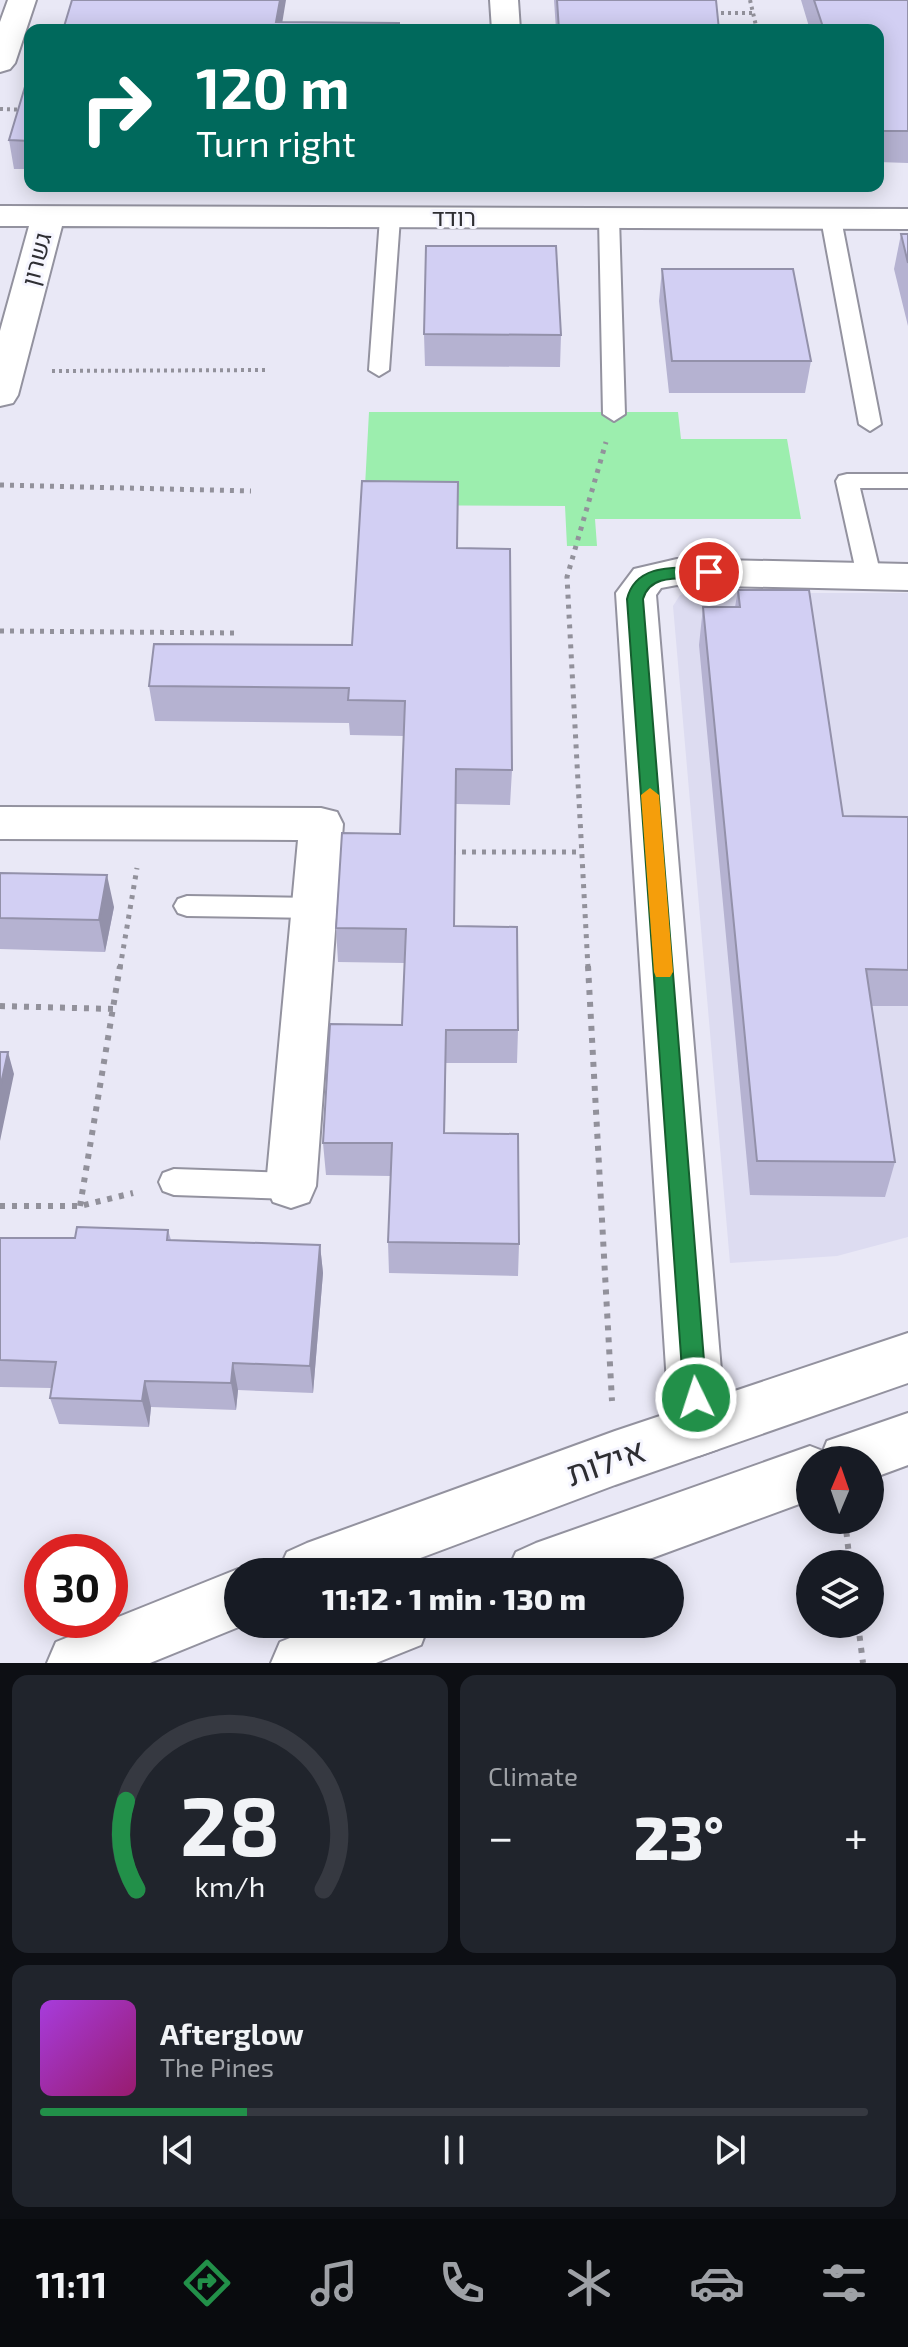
<!DOCTYPE html>
<meta charset="utf-8">
<style>
:root{--surface:#171b24;--page:#20242c;--text:#f1f3f6;--muted:#9ea1a6;--line:#363941;--accent:#229049}
body{margin:0;font-family:"Exo 2",Heebo,sans-serif;background:var(--page);color:var(--text);height:100vh;display:flex;flex-direction:column;font-size:30px;white-space:nowrap}
*{box-sizing:border-box;margin:0}
p{font-size:26px;color:var(--muted)}
.icon{flex:none;width:44px;height:44px;fill:none;stroke:currentColor;stroke-width:2;stroke-linecap:round;stroke-linejoin:round}
.map{position:relative;height:1663px;overflow:hidden}
.side{display:flex;flex-direction:column;gap:12px;padding:12px;background:#0d0f14;flex:1}
.side>*{flex:none}
.top-card{position:absolute;left:24px;top:24px;width:860px;height:168px;border-radius:16px;box-shadow:0 4px 20px #0003;background:#00695c;color:#fff;overflow:hidden}
.needle{width:52px;rotate:2deg}
.buttons{position:absolute;left:796px;top:1446px;display:grid;gap:16px}
.buttons a{display:grid;place-items:center;width:88px;height:88px;border-radius:50%;background:var(--surface);box-shadow:0 4px 20px #0003;font-size:40px}
.speed{position:absolute;left:24px;top:1534px;display:flex;gap:16px;font-size:40px;font-weight:700;text-align:center}
.speed>*{display:grid;place-content:center;width:104px;height:104px;border-radius:50%;background:var(--surface);box-shadow:0 4px 20px #0003;line-height:1}
.speed .limit{border:12px solid #d22;background:#fff;color:#111}
.pin{position:absolute;display:grid;place-items:center;width:68px;height:68px;color:#fff;margin:-34px;border:4px solid #fff;border-radius:50%;box-shadow:0 2px 8px #0007}
.me{position:absolute;width:88px;margin:-44px;rotate:356deg;stroke-linejoin:round;filter:drop-shadow(0 0 6px #0008)}
.turn{display:flex;align-items:center;gap:28px;height:168px;padding:0 40px;font-size:36px}
.turn .icon{width:104px;height:104px;stroke-width:2.5}
.turn b{display:block;font-size:56px;line-height:68px}
.big{font-size:60px;font-weight:800;line-height:1.1}
.side .card{flex:1;display:flex;flex-direction:column;justify-content:center;gap:12px;min-width:0;padding:0 28px;border-radius:16px;background:var(--page)}
.side .dial{align-items:center;gap:0}
.dial svg{height:208px;overflow:visible;fill:none;stroke:var(--line);stroke-width:7;stroke-linecap:round;text-anchor:middle}
.dial text{fill:var(--text);stroke:none}
.song{display:flex;align-items:center;gap:24px}
.cover{width:96px;height:96px;border-radius:12px;background:linear-gradient(135deg,hsl(280 70% 55%),hsl(320 70% 35%))}
.played{height:8px;border-radius:4px;background:linear-gradient(90deg,var(--accent) 25%,var(--line) 25%)}
.keys{display:flex;justify-content:space-around;direction:ltr}
.heat{display:flex;justify-content:space-between;align-items:center;font-size:44px;direction:ltr}
.side .tiles{flex:1;display:grid;gap:12px;grid-template-columns:1fr 1fr}
.card:last-child{grid-column:span 2}
.trip{position:absolute;left:224px;top:1558px;width:460px;height:80px;border-radius:40px;background:var(--surface);box-shadow:0 4px 20px #0003;font-weight:800;line-height:80px;text-align:center}
.tab-bar{display:flex;height:128px;justify-content:space-around;align-items:center;background:#090b0e;color:var(--muted)}
.tab-bar .icon{width:56px;height:56px}
.tab-bar .current{color:var(--accent)}
.tab-bar b{font-size:36px;color:var(--text)}
.map>svg:first-child{display:block}
</style>
<div class="map">
<svg width="908" height="1663" viewBox="0 0 908 1663">
<rect width="100%" height="100%" fill="#e9e8f6"/>
<path fill="#dddcf1" d="M692,593H908V1237L837,1256L730,1263L673,606L680,595Z"/>
<path fill="#9ceeae" d="M369,412H678L681,439H787L801,519H595L597,546H567L565,506L364,505Z"/>
<g fill="none" stroke-linecap="round" stroke-linejoin="round">
<g stroke="#93929f" stroke-width="4">
<path id="service" d="M390,212L400,218L389,370L379,376L369,370L380,218Z
M609,212L619,218L625,414L614,421L603,414L599,218Z
M831,213L841,219L881,424L870,431L859,424L821,219Z
M847,474H908V488H860L881,576L877,582H861L857,576L836,481L839,476Z
M187,896L314,898L323,901L327,908L323,915L314,918L187,916L178,913L174,906L178,899Z
M174,1169L291,1173L302,1177L306,1186L302,1195L291,1199L174,1195L163,1191L159,1182L163,1173Z"/>
</g>
<g stroke="#93929f" stroke-width="4">
<path id="minor" d="M8,0H36L15,63L10,69L0,72V22Z
M490,0H518L520,30H492Z
M0,206L908,209V229L62,226L18,395L13,403L0,406V331L29,226H0Z
M677,559L908,564V590L677,585L661,588L656,595L726,1430L718,1449L698,1456L678,1449L670,1430L616,593L634,569Z
M0,807L321,808L337,812L343,824L316,1186L309,1202L291,1208L273,1202L266,1186L298,840L0,839Z"/>
</g>
<g stroke="#93929f" stroke-width="4">
<path id="tertiary" d="M908,1333V1383L615,1485L383,1572H278L287,1552L307,1543L615,1431Z
M908,1413V1465L870,1479V1460H810V1500L614,1572H507L516,1552L536,1543L810,1446L823,1451L827,1441Z
M238,1569L246,1572H238V1624H246L150,1663H47L56,1642Z
M325,1624H429L421,1645L376,1663H271L280,1642Z"/>
</g>
<path stroke="#92919b" stroke-width="4" stroke-dasharray="3 4" stroke-linecap="butt" d="M750,0L757,30
M714,13H753
M0,109L30,110
M52,371L267,370"/>
<path stroke="#92919b" stroke-width="5" stroke-dasharray="4 6" stroke-linecap="butt" d="M0,485L251,491
M0,631L238,633
M452,852H582
M120,968L137,868
M588,968L567,577L606,442"/>
<path stroke="#92919b" stroke-width="6" stroke-dasharray="5 7" stroke-linecap="butt" d="M588,966L612,1401
M0,1006L113,1009
M0,1206H80L133,1193
M80,1206L120,966
M845,1520L850,1564
M858,1624L863,1663"/>
<use href="#service" fill="#fff" fill-rule="evenodd"/>
<use href="#minor" fill="#fff" fill-rule="evenodd"/>
<use href="#tertiary" fill="#fff" fill-rule="evenodd"/>
</g>
<path fill="#b5b2d1" d="M554,0H716L719,30H556Z
M801,0H908V163L878,162V30H810Z
M30,70V169H14L9,140Z
M901,234H908V326L894,269Z
M662,269L811,361L805,393H669L659,301Z
M424,334L561,335L560,367L425,366Z
M457,548L512,770L510,805L456,804L454,926L518,1030L517,1063H446L445,1133L519,1244L518,1276L389,1273L388,1242L391,1176L326,1175L323,1143L402,1025L405,963L338,962L336,928L400,834L404,736L350,735L349,723L155,721L149,686L352,645Z
M738,590L843,816L908,817V1006H872L895,1162L885,1197L750,1195L699,645L703,607H735Z
M0,873L114,907L105,952L0,949Z
M168,1230L171,1240L320,1245L323,1273L313,1393L238,1390L236,1410L151,1407L149,1427L59,1424L50,1398L51,1388L0,1387V1238H75Z"/>
<path fill="#9391aa" d="M280,0H286L281,30L276,22Z
M107,875L114,907L105,952L99,920Z
M8,1052L14,1074L0,1141V1088Z
M320,1245L323,1273L313,1393L310,1366Z
M233,1363L238,1390L236,1410L231,1383Z
M145,1381L151,1407L149,1427L142,1401Z"/>
<path fill="#d2cff3" stroke="#9391aa" stroke-width="2" d="M72,0H280L276,22L399,23V30H63Z
M557,0H716L719,30H559Z
M814,0H908V131H878V30H824Z
M30,70V141L9,140Z
M901,234H908V263Z
M426,246H556L561,335L424,334Z
M662,269H793L811,361H672Z
M362,481L458,482L457,548L510,549L512,770L456,769L454,926L517,927L518,1030H446L444,1133L518,1134L519,1244L388,1242L392,1143H323L330,1024L402,1025L406,929L336,928L342,833L400,834L405,701L348,700L349,688L149,686L154,644L352,645Z
M738,590H809L843,816L908,817V970L866,969L895,1162L757,1161L703,607H740Z
M0,873L107,875L99,920L0,918Z
M0,1052H8L0,1088Z
M77,1227L168,1230L167,1240L320,1245L310,1366L233,1363L231,1383L145,1381L142,1401L50,1398L56,1362L0,1360V1238H75Z"/>
<path fill="#229049" stroke="#165e2f" stroke-width="2" d="M709,567L715,569V576C691,582 651,569 643,599L707,1398L704,1405L696,1408L688,1405L684,1398L627,599C636,562 678,568 709,567Z"/>
<path fill="#f59e0b" d="M650,788L659,795L673,972L670,977H656L654,972L641,795Z"/>
<g text-anchor="middle" stroke-width="6" stroke-linejoin="round" paint-order="stroke">
<g font-size="24" fill="#2e2e33" stroke="#f6f6ff">
<text x="454" y="226">רודד</text>
<text transform="translate(37 259) rotate(-75)" y="8">גשרון</text>
</g>
<g font-size="34" fill="#2e2e33" stroke="#f6f6ff">
<text transform="translate(606 1462) rotate(-19)" y="12">אילות</text>
</g>
</g>
</svg>
<div class="buttons">
<a><svg class="needle" viewBox="-14 -14 28 28"><path d="M0-13l5 13h-10z" fill="#e53935"/><path d="M0 13l5-13h-10z" fill="#9ea1a6"/></svg></a>
<a><svg class="icon" aria-label="layers" viewBox="0 0 24 24"><path d="M12 4l9 5-9 5-9-5zM3 14l9 5 9-5"/></svg></a>
</div>
<div class="speed"><div class="limit">30</div></div>
<div class="pin" style="left:709px;top:572px;background:#d93025"><svg class="icon" aria-label="arrive" viewBox="0 0 24 24"><path d="M6 21V4h12l-3 4 3 4H6"/></svg></div>
<svg class="me" style="left:696px;top:1398px" viewBox="-20 -20 40 40"><circle r="17" fill="#229049" stroke="#fff" stroke-width="3"/><path d="M0-11L8 9 0 5-8 9z" fill="#fff"/></svg>
<div class="trip">11:12 · 1 min · 130 m</div>
<div class="top-card">
<div class="turn"><svg class="icon" aria-label="right" viewBox="0 0 24 24"><path d="M7 20v-9h11M14 6l5 5-5 5"/></svg><div><b>120 m</b>Turn right</div></div>
</div>
</div>
<section class="side">
<div class="tiles">
<div class="card dial"><svg viewBox="0 0 100 80">
<path d="M14 69A42 42 0 1 1 86 69"/>
<path d="M14 69A42 42 0 0 1 10 35" stroke="#229049"/>
<text x="50" y="56" font-size="32" font-weight="700">28</text>
<text x="50" y="72" font-size="11">km/h</text>
</svg></div>
<div class="card"><p>Climate</p>
<div class="heat"><a>−</a><b class="big">23°</b><a>+</a></div>
</div>
<div class="card">
<div class="song"><i class="cover"></i><div><b>Afterglow</b><p>The Pines</p></div></div>
<div class="played"></div>
<div class="keys"><svg class="icon" aria-label="previous" viewBox="0 0 24 24"><path d="M18 5L8 12l10 7zM5 5v14"/></svg><svg class="icon" aria-label="pause" viewBox="0 0 24 24"><path d="M8 5v14M16 5v14"/></svg><svg class="icon" aria-label="next" viewBox="0 0 24 24"><path d="M6 5l10 7-10 7zM19 5v14"/></svg></div>
</div>
</div>
</section>
<nav class="tab-bar">
<b>11:11</b>
<svg class="icon current" aria-label="directions" viewBox="0 0 24 24"><path d="M12 3l9 9-9 9-9-9zM9 14v-3h6M13 9l2 2-2 2"/></svg>
<svg class="icon" aria-label="music" viewBox="0 0 24 24"><path d="M9 18V5l10-2v13"/><circle cx="6" cy="18" r="3"/><circle cx="16" cy="16" r="3"/></svg>
<svg class="icon" aria-label="phone" viewBox="0 0 24 24"><path d="M5 4h4l2 5-3 2q2 4 5 5l2-3 5 2v4C11 20 4 13 5 4z"/></svg>
<svg class="icon" aria-label="climate" viewBox="0 0 24 24"><path d="M12 3v18M4 7l16 10M4 17L20 7"/></svg>
<svg class="icon" aria-label="car" viewBox="0 0 24 24"><path d="M5 17H2v-5l4-1 3-4h7l3 4 3 1v5h-3M9 17h6M6 11h13"/><circle cx="7" cy="17" r="2"/><circle cx="17" cy="17" r="2"/></svg>
<svg class="icon" aria-label="filters" viewBox="0 0 24 24"><path d="M4 7h16M4 17h16"/><circle cx="9" cy="7" r="2"/><circle cx="15" cy="17" r="2"/></svg>
</nav>
